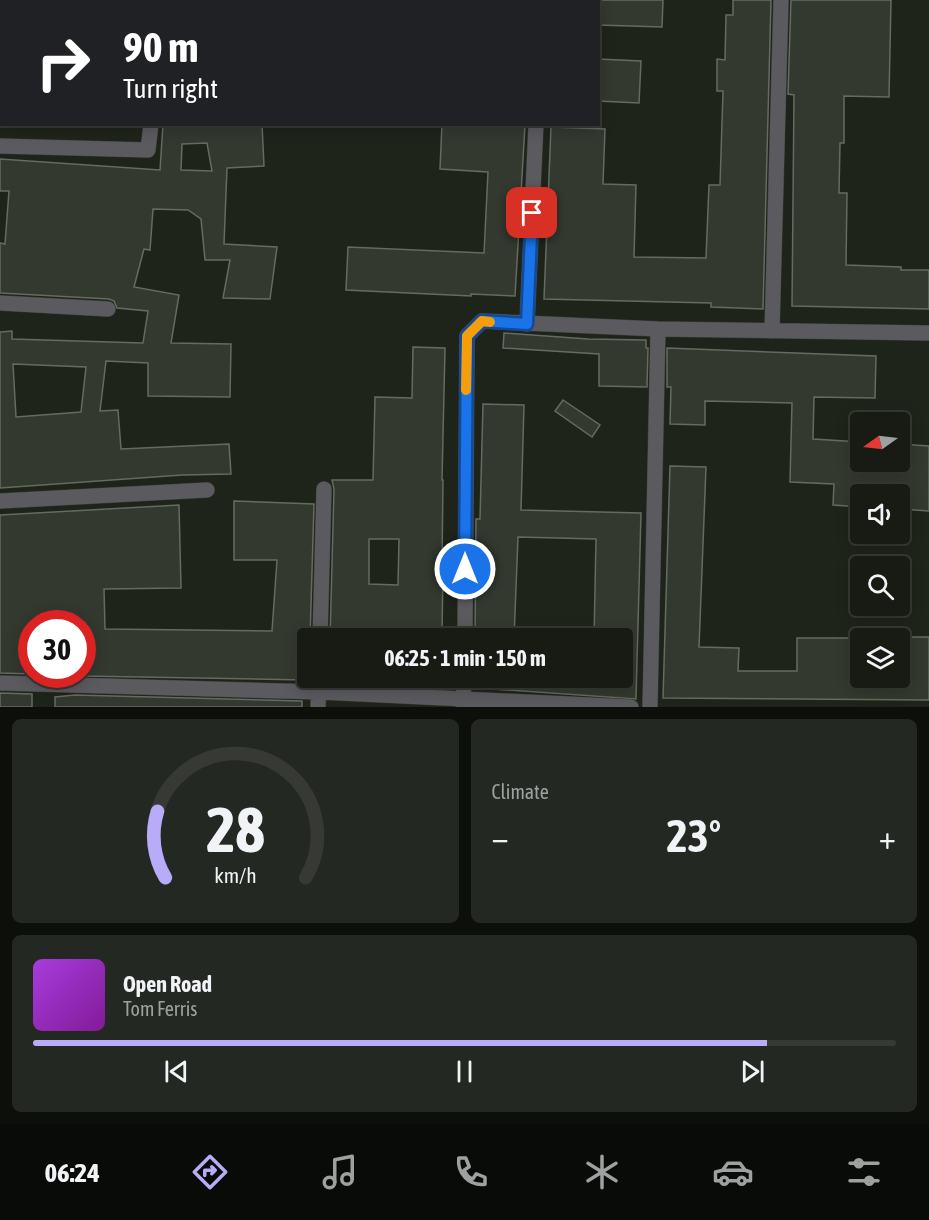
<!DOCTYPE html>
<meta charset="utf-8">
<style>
:root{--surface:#171b14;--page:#242822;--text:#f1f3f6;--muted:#9ea1a0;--line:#363934;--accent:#b8abf7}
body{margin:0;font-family:"Asap Condensed",sans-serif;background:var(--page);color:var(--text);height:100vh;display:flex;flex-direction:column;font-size:22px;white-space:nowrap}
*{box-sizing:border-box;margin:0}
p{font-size:20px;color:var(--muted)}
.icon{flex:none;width:33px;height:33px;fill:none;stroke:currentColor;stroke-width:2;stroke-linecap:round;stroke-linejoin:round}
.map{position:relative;height:707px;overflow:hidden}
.side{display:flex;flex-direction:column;gap:12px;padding:12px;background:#0d0f0b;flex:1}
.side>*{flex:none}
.top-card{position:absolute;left:0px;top:0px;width:600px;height:126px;box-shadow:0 3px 15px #0003,0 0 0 2px var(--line);background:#202124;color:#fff;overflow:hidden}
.needle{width:39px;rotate:256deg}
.controls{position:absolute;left:850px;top:412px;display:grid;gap:12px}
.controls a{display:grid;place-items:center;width:60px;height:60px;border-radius:6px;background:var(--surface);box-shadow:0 3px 15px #0003,0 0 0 2px var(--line);font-size:30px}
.speed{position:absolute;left:18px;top:610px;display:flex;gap:12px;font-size:30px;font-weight:700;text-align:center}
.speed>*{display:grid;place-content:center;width:78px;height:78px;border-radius:50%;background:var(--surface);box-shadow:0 3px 15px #0003,0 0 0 2px var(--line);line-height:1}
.speed .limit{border:9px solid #d22;background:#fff;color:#111}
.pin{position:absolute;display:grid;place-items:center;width:51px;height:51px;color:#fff;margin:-26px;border-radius:12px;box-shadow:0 3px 9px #0006}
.me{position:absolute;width:66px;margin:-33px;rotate:0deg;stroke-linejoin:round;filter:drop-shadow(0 0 4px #0008)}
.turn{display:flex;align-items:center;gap:21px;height:126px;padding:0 24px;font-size:27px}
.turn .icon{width:78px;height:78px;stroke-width:2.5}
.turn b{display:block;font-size:42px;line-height:51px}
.big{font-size:45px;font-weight:700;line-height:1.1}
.side .card{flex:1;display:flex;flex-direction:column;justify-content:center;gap:9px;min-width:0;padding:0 21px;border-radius:9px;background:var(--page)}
.side .dial{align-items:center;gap:0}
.dial svg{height:156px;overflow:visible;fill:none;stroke:var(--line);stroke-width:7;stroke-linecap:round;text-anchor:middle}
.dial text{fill:var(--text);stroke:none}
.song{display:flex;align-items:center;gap:18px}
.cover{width:72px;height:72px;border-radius:9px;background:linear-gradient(135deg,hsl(280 70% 55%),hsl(290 70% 35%))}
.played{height:6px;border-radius:3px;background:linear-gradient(90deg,var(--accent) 85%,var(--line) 85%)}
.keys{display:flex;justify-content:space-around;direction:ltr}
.heat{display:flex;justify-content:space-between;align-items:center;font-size:33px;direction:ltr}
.side .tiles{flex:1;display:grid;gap:12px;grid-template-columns:1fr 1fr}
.card:last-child{grid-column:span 2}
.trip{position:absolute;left:297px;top:628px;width:336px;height:60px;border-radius:6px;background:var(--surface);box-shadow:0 3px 15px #0003,0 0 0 2px var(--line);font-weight:700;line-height:60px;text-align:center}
.dock{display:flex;height:96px;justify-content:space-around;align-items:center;background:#090b08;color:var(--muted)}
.dock .icon{width:42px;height:42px}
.dock .on{color:var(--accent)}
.dock b{font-size:27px;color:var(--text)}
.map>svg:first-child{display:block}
</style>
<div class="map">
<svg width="929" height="707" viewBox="0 0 929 707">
<rect width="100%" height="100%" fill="#1f241b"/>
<path fill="#33392f" stroke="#656b60" stroke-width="1.5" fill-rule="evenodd" d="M598,0H663L662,27L598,25Z
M733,0H771L763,309L711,307V303L544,299L551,127L605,129L603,184L636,185L634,257L706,258L709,185H720L723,91H717V59L725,60L726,15H733Z
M791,0H891L889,97L844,96V143H840L839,193H847L846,265L901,267V270H929V309L792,306L794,95L788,94Z
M598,59L641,61L639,103L598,101Z
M163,124H262L264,166L227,168L224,244L277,247L270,299L223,298L230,260H205L201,219L188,210L153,209L150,250L144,249L134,287L179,295L171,343L231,344L230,397L148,396V363L106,361L100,411L118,410L121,449L229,444L231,474L182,475L0,488V332L12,331V339L143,343L148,311L117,308L114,301L109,299L0,293V243L5,244L9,191H0V159L160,170ZM207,143L212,171L181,170L182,144ZM13,364L86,367L81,412L16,417Z
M442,124L525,125L515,296L471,294V296L346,290L348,247L484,253L488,172L440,169Z
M504,333L588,339L646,340V348H648L647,387L599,386V354L503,348Z
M413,347L445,348L442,480H443L442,566H443L442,635L378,634L377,639H330L334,489L332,480H373L375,397L412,398ZM369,539H399L398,585L369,584Z
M667,348L876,356L875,398L814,397L813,439L861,442V462H900V444L929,446V511L900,509V495H861V507L833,505L834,484L790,482L792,403L705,401V425L670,424L671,387H667Z
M563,400L600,425L592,437L555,411Z
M483,404L524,405L521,510L641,513L636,699L478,688L479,678H557L590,681V678L617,681V678H622V639H594L596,539L518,537L514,639H475L476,519H480Z
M670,466L706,467L699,647L739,648L738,671H797V638H861V678H900V637H929V700L663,698Z
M234,501L314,504L310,639H306L305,680L82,676V624H32V674L0,673V515L179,505L181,588L104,589L105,629L272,631L277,560H234Z
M407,678H436V688L406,686Z
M0,693L32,694V707H0Z
M75,695L302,701V707H55V697Z"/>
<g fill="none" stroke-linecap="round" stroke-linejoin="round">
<g stroke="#393e36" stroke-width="16">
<path id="street" d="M147,0V2
M542,2V0
M0,146L148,150L151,124
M0,303L108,309
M527,324L536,124
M772,331L781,0
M0,501L207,490
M320,639L324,489
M465,639L467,336L482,321L658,329L929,333
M0,683L319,692L631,707
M318,707L319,678
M463,707L464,678
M650,707L658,329"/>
</g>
<use href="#street" stroke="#5b5a5f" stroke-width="15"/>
</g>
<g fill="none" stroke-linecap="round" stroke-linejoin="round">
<g stroke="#114b97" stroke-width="15">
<path id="route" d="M465,569L467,336L482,321L527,324L532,213"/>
</g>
<use href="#route" stroke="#1a73e8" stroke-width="10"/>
<path stroke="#f59e0b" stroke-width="10" d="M466,390L467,336L482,321L490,322"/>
</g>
</svg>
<div class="controls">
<a><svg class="needle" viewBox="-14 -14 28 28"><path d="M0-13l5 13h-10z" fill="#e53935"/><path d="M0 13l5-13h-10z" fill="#9ea1a0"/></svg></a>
<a><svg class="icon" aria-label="sound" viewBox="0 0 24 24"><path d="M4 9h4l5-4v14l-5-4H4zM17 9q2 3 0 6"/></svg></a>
<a><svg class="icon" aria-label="search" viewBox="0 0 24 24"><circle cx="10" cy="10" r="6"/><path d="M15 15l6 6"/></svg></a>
<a><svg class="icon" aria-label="layers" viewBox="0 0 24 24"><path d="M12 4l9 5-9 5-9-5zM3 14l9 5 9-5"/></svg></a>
</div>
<div class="speed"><div class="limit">30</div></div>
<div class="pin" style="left:532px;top:213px;background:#d93025"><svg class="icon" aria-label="arrive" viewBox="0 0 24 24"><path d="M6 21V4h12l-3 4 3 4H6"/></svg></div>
<svg class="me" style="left:465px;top:569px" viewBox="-20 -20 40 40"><circle r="17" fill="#1a73e8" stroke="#fff" stroke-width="3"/><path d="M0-11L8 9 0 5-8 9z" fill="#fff"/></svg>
<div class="trip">06:25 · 1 min · 150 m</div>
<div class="top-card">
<div class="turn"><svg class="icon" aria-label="right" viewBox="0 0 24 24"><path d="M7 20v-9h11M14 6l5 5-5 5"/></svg><div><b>90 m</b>Turn right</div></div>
</div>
</div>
<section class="side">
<div class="tiles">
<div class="card dial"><svg viewBox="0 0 100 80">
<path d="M14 69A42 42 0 1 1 86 69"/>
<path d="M14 69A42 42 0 0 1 10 35" stroke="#b8abf7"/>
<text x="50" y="56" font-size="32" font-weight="700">28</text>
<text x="50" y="72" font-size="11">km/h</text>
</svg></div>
<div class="card"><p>Climate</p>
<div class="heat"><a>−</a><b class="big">23°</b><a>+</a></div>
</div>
<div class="card">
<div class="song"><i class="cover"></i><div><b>Open Road</b><p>Tom Ferris</p></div></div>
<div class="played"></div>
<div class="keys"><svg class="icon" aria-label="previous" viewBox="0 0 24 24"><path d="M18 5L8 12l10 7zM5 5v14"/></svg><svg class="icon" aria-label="pause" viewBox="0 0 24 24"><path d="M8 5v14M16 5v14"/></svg><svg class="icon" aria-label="next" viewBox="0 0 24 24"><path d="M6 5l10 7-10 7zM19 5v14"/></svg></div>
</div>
</div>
</section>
<nav class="dock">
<b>06:24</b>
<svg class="icon on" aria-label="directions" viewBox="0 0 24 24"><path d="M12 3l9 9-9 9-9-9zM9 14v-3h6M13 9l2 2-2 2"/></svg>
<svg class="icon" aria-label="music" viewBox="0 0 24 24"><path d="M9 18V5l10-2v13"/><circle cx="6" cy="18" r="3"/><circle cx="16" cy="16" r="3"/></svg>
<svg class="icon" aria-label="phone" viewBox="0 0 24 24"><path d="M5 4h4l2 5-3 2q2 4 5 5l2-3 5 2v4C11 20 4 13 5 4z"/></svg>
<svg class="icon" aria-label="climate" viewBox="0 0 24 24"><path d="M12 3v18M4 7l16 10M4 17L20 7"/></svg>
<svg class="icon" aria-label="car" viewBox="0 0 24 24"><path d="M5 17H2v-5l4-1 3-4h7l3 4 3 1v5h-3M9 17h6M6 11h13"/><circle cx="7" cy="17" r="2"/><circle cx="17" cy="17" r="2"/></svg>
<svg class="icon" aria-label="filters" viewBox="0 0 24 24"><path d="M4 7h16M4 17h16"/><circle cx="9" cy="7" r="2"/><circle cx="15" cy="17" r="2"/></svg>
</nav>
